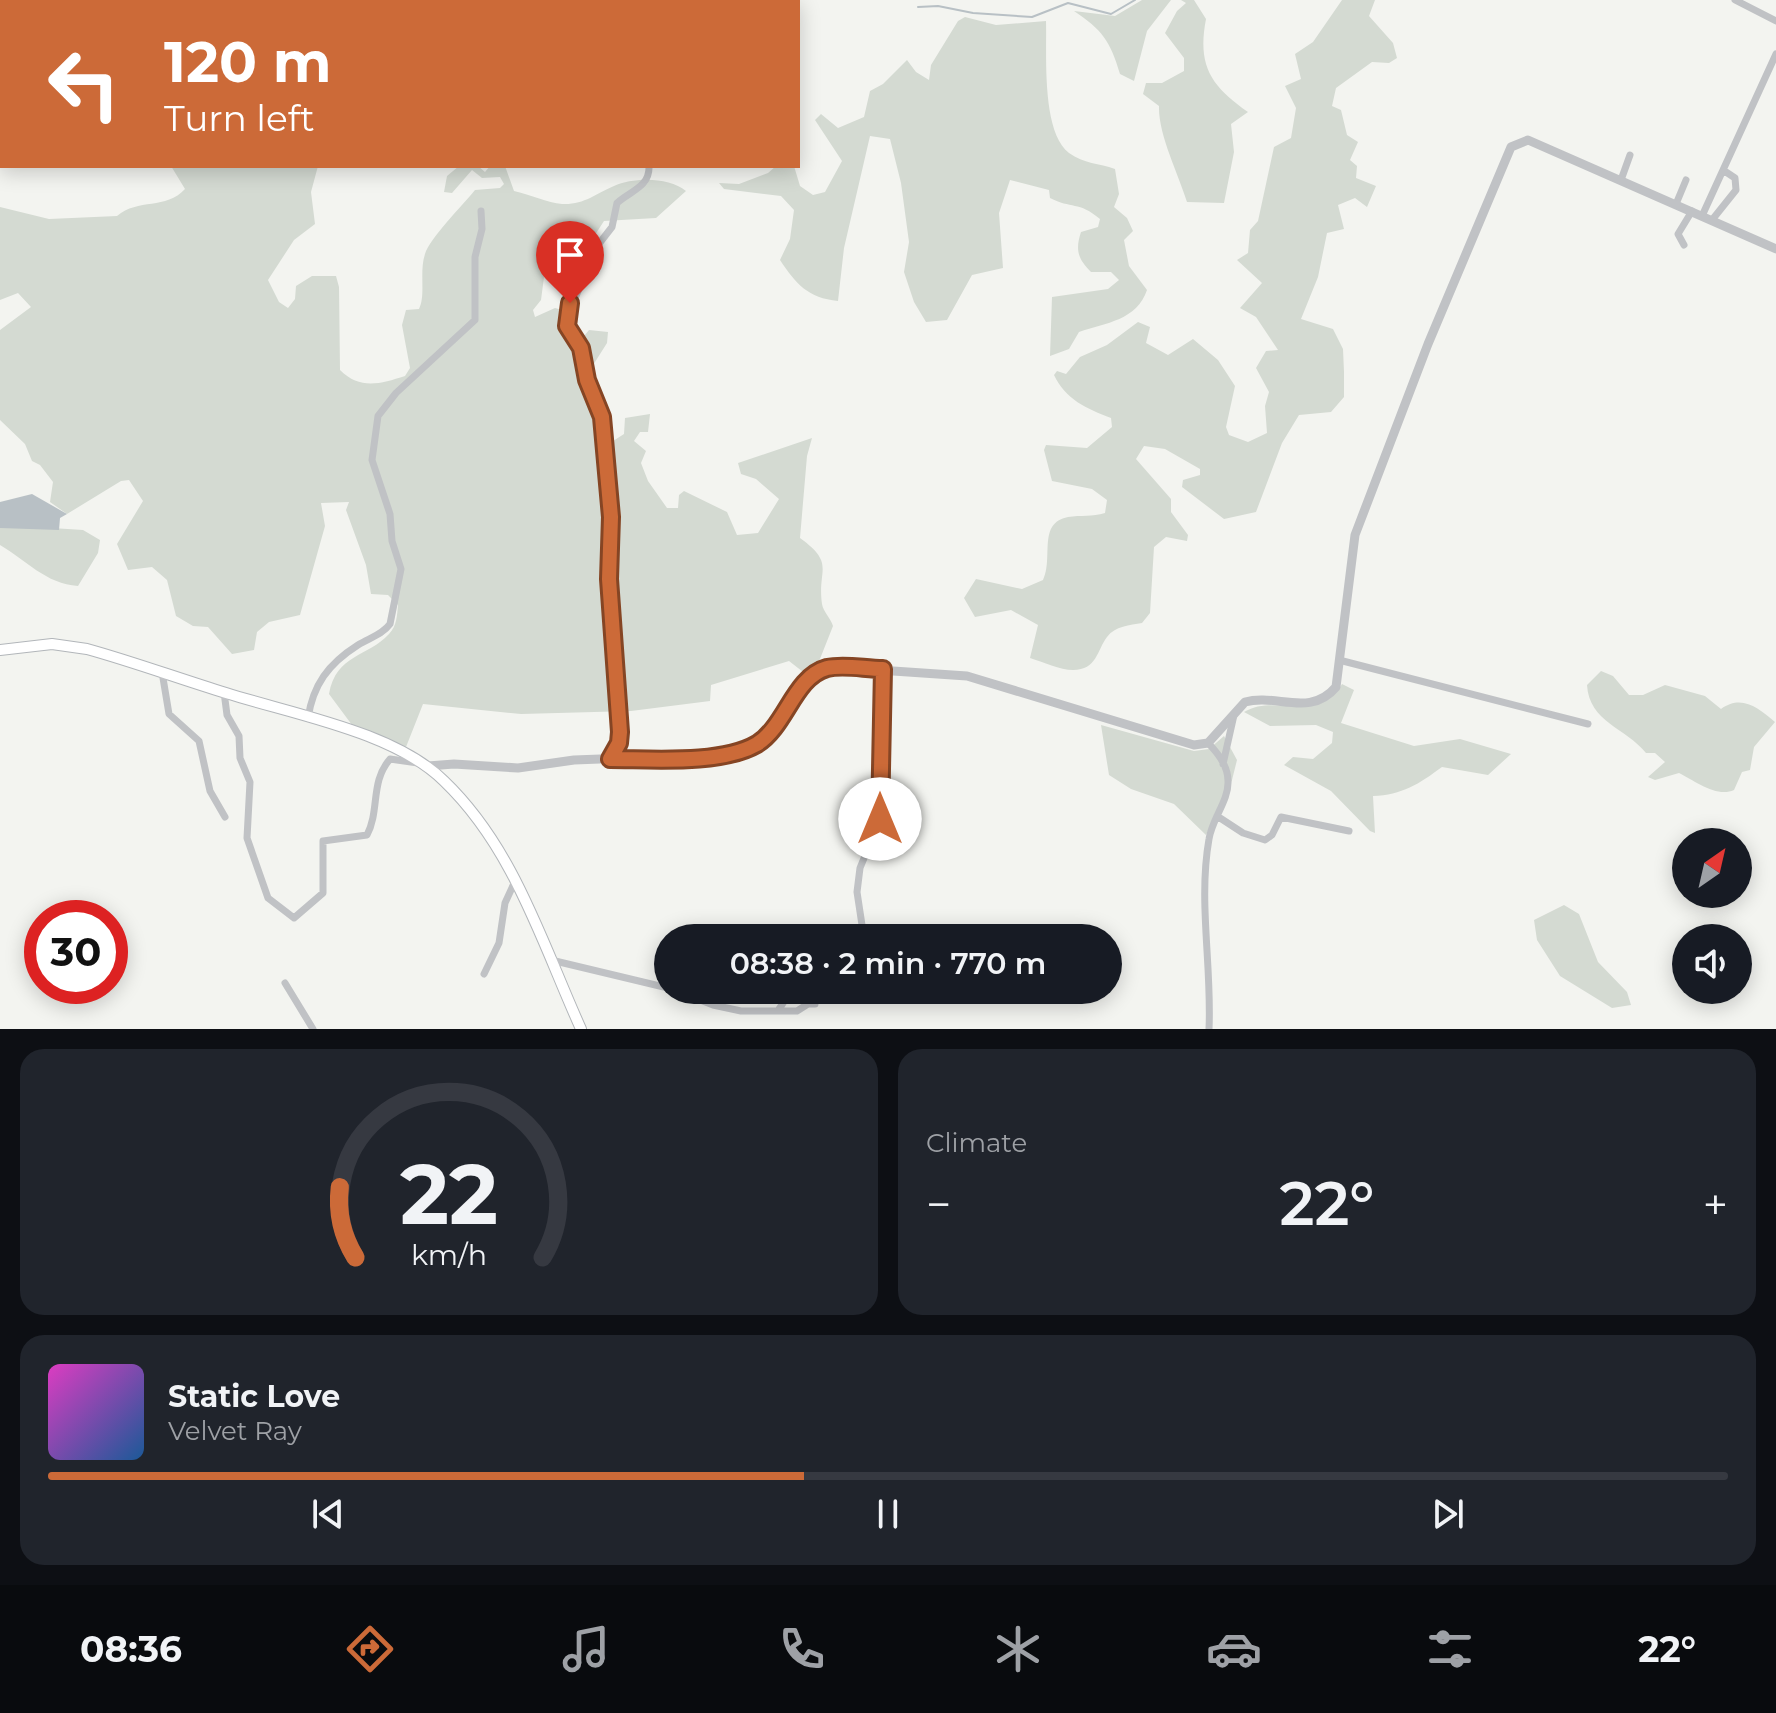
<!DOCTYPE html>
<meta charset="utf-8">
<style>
:root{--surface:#171b24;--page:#20242c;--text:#f1f3f6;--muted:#9ea1a6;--line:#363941;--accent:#cc6a38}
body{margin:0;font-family:Montserrat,sans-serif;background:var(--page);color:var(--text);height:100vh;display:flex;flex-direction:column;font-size:30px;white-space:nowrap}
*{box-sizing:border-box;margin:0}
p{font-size:26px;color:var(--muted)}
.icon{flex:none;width:44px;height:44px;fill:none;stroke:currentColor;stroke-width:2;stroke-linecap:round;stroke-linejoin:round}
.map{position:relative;height:1029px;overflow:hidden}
.panel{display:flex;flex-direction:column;gap:20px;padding:20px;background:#0d0f14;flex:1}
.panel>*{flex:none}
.guide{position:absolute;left:0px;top:0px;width:800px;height:168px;box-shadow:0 4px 20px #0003;background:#cc6a38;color:#fff;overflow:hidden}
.needle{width:52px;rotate:34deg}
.fabs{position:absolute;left:1672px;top:828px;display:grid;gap:16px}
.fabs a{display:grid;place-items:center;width:80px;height:80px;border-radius:50%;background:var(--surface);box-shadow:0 4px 20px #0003;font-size:40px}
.speed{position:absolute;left:24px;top:900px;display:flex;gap:16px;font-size:40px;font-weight:700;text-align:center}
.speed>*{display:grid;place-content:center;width:104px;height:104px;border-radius:50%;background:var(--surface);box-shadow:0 4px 20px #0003;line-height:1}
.speed .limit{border:12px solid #d22;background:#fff;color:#111}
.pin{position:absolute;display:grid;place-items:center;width:68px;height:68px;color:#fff;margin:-82px -34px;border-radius:50% 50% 50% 0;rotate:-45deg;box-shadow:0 0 8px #0007}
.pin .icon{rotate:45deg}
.me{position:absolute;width:88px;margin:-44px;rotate:0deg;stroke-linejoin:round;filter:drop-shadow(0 0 6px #0008)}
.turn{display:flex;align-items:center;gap:28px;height:168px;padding:0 32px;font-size:36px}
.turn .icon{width:104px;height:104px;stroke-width:2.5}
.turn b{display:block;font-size:56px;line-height:68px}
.big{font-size:60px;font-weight:600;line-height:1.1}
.panel .widget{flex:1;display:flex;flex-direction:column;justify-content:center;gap:12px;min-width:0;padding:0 28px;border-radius:24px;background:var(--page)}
.panel .dial{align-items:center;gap:0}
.dial svg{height:208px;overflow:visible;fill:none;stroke:var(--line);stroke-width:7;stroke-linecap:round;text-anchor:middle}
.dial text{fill:var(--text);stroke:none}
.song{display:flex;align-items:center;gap:24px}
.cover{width:96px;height:96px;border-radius:12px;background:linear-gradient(135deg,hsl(310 70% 55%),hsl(210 70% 35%))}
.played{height:8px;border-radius:4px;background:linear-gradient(90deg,var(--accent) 45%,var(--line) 45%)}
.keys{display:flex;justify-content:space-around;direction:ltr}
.heat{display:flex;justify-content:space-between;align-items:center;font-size:44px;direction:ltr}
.panel .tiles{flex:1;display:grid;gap:20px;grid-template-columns:1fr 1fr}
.widget:last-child{grid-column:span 2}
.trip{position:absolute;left:654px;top:924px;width:468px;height:80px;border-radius:40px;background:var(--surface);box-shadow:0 4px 20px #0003;font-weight:600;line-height:80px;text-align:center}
.menu{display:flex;height:128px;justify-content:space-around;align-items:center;background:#090b0e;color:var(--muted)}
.menu .icon{width:56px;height:56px}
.menu .active{color:var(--accent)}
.menu b{font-size:36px;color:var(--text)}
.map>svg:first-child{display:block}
</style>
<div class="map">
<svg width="1776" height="1029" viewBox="0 0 1776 1029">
<rect width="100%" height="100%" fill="#f3f4f0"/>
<path fill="#d4dad2" d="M1142,0H1171L1147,31L1134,81L1120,74C1110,40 1102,30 1074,11L1115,16Z
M1181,0H1194L1206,19C1197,66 1211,86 1248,112L1231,124L1234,152L1224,203L1187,202C1178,173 1158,134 1159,106L1143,94L1146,83H1162L1184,71V58L1165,33L1177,11L1186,3Z
M1342,0H1375L1369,16L1393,43L1397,58L1389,63L1372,62L1336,88L1332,106L1341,110L1347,135L1358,142L1350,160L1357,166L1356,178L1376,186L1367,207L1355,198L1338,205L1344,229L1327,233L1318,277L1301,319L1333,329L1343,349L1344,372V397L1331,412L1299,415L1282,443L1256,512L1224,519L1182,487L1183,480L1200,475V469L1165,449L1144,446L1136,459L1171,499V512L1188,535L1187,541L1166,537L1154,547L1150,613L1142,623C1130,625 1115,626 1107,637C1097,650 1097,670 1073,670C1060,670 1043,662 1030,658L1038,625L1011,610L975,617L964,598L976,579L1022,589L1043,580C1054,558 1037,523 1068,517C1081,515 1092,517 1105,513L1107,500L1092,489L1052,481L1044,450L1046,445L1087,448L1112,427L1111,418C1087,409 1065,399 1054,375L1057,371L1066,374L1080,357L1107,345L1138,322L1150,327L1146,343L1168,355L1193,339L1218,360L1235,386L1226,427L1229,435L1248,442L1267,433L1265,406L1269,392L1256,368L1266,351L1278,350L1256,317L1240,308L1262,283L1237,260L1248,253L1250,230L1258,221L1274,147L1291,138L1296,108L1285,86L1301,79L1295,54L1313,42Z
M965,17L996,25L1046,21C1047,54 1041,131 1069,153C1084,164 1099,163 1115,169L1119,194L1114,207L1127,218L1133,231L1124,240L1129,266L1147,290C1137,320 1106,323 1079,332L1069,349L1050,356L1052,297L1108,289L1119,280L1111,272H1091C1078,259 1075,250 1081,232L1098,227L1100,219C1079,201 1071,209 1050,198L1049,190L1010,180L999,213L1003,268L972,275L947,320L926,322L914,302L904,272L909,242L901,183L890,139L870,136L844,248L838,301C808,298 796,284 780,260L790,239L794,210L781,196L724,189L719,183L739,184L768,173L776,166H794L800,186L813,195L825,192L842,161L815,120L821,114L838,128L864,117L870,91L883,84L907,60L916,72L929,80L931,65L958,21Z
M171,166H318L311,192L315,224L294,240L268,280L279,302L288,308L295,299L296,286L312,276H336L339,287L340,370C360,390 380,384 405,376L410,368L402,325L406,310L419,309C426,295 419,272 425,254C430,238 462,206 475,190L500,188L504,184L500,177L482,178L472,170L452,193L444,192L447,176L459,166H478L485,172L490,166H505L514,191C529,194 548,203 562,204C584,205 595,194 614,186C634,177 669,177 686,191L656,218L604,221L571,272L544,277L541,300L533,310L535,317L555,308L569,312L580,341L589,330L608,332L607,343L590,370L606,410L610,443L624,434L625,418L650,414L648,432H640L634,441L646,451L641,463L648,481L667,508H678L679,495L684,491L727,512L737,535L758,533L779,499L756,479L741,474L738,463L812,438L807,456L800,538C836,564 817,569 822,604C823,611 831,619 833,626L816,669L807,675L789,661L711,685L710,701L631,711L521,714L423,704L406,747L352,725L329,694C336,654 368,657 389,634C397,626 397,615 398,605L388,595L371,594L366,565L346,510L349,502L321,503L325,526L300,615L269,622L257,632L254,650L232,654L208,627L193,626L176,616L167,580L152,567L128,570L117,544L143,501L129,480L121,481L67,514L50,502L53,482L40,465L32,461L25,444L0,420V330L31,307L18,293L0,300V207L49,219L117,216C138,198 166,210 185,189Z
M21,526L83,530L100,540L98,553L78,586C46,584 26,560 0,545V528Z
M1601,671L1613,676L1629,695H1643L1665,685L1705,696L1721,709C1742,694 1758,708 1775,722L1754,747L1750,770L1742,772L1734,790C1717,798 1695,781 1679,773L1655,780L1648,777L1665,762L1655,753H1646C1626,728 1589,722 1587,685Z
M1342,684L1354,690L1341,723L1414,746L1460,739L1511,754L1488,775L1442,767C1419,784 1402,795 1373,796L1375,833L1370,831L1331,791L1284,765L1293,757L1313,759L1332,743L1333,732L1316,725L1270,726L1244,712C1278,692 1314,727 1342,684Z
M1101,725L1194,751L1209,749L1224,736L1237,760L1232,780L1206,835L1174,804L1131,789L1109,775Z
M1564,905L1579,914L1598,962L1627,992L1631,1005L1612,1008L1560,976L1537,940L1534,920Z"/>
<path fill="#b8c0c5" d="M32,494L67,514L60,518L59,530L0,528V502Z"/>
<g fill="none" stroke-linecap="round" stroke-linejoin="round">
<path stroke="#b8c0c5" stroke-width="2" d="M918,7L938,6L973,13L1032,17L1068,3L1111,14L1135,0"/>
<g stroke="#b2b6ba" stroke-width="12">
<path id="secondary" d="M0,650L52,644L87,649C134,662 180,679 226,693C292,714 395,732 444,781C514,848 542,943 581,1029"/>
</g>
<path stroke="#c0c2c5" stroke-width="7" d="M146,0L147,2
M1735,0L1776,21
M484,2L489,0
M1621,180L1630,155
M1676,204L1686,180
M1702,216L1776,54
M1712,220L1736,190L1735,178L1723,170
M1684,245L1678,234L1692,211
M1339,660L1588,724
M162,672L169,714L199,741L210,791L225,817
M224,692L227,715L239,736L240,758L250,782L247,838L268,898L294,918L323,893V841L367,835C380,810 370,782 390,759L418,763
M308,718C313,685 328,664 358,645C369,638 382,635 390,624L401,569L392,541L390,514L372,460L378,416L396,393L475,320V257L482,229L481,211
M1208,743C1218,753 1228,766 1228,781C1229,800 1212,819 1209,839C1198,901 1212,966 1209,1029
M610,759L619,743L620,732L610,594L611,517L602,417L587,380L581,348L566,319L598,245L612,227L617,203C630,191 650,187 649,166
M1223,764L1234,715
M1217,816L1243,833L1265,840L1272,835L1281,817L1349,831
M849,938L864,931
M873,938L862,925L857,892L860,868L880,819L883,669
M551,960L668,988
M484,974L499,943L505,903L516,879
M285,983L313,1029
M675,990L713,1005L741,1011H797L808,1004H815
M779,1009L792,990"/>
<path stroke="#c0c2c5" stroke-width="9" d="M428,766L454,764L518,768L574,760L731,754L757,744L771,733L811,676L834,667L967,676L1194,745L1208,743L1245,702C1276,693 1310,718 1336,687L1355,535L1428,344L1511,147L1528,140L1776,249"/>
<use href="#secondary" stroke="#fff" stroke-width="10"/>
</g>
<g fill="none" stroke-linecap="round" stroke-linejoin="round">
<g stroke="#854524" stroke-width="20">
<path id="route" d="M570,303L567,326L581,348L587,380L602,417L611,517L609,579L620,732L619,743L610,759C651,759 721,765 757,744C786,726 794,677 827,668C844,664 865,669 883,669L880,819"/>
</g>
<use href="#route" stroke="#cc6a38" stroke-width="14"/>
</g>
</svg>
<div class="fabs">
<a><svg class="needle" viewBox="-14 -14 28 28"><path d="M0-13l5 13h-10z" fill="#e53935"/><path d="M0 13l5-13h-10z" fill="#9ea1a6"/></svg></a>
<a><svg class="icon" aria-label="sound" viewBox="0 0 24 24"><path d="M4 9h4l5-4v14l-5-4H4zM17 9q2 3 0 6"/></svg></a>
</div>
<div class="speed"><div class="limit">30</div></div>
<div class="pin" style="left:570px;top:303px;background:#d93025"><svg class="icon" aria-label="arrive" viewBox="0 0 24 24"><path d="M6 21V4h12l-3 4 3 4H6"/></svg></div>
<svg class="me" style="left:880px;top:819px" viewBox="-20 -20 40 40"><circle r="19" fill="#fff"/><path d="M0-13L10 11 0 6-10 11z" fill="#cc6a38"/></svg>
<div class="trip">08:38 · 2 min · 770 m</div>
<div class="guide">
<div class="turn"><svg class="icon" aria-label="left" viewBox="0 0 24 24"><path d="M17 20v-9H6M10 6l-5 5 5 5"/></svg><div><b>120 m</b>Turn left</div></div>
</div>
</div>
<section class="panel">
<div class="tiles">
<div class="widget dial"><svg viewBox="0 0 100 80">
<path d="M14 69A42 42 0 1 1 86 69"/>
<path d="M14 69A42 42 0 0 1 8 42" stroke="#cc6a38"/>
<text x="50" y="56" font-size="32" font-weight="700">22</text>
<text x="50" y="72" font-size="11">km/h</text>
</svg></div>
<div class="widget"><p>Climate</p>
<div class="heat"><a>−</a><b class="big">22°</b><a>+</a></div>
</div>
<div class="widget">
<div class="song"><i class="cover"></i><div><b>Static Love</b><p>Velvet Ray</p></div></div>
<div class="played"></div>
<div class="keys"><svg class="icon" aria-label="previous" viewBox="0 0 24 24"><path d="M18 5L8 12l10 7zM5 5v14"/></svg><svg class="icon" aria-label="pause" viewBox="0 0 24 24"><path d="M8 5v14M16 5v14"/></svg><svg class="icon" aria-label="next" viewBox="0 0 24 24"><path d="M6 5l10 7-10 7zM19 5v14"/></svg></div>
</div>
</div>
</section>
<nav class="menu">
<b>08:36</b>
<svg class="icon active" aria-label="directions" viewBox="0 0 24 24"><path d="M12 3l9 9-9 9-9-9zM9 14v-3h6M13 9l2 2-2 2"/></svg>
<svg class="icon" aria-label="music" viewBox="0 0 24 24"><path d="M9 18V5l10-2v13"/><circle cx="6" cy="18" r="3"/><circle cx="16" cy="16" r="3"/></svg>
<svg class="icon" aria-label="phone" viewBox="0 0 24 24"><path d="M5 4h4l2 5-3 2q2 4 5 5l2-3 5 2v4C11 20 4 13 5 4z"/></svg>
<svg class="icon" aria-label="climate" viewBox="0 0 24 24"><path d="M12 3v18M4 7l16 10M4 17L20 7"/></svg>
<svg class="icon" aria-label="car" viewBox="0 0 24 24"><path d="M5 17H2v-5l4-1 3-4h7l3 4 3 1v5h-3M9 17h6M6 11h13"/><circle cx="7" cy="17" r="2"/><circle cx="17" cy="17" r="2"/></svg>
<svg class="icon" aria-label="filters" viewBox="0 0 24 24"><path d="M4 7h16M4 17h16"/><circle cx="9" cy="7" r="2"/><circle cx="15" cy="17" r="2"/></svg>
<b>22°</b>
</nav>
